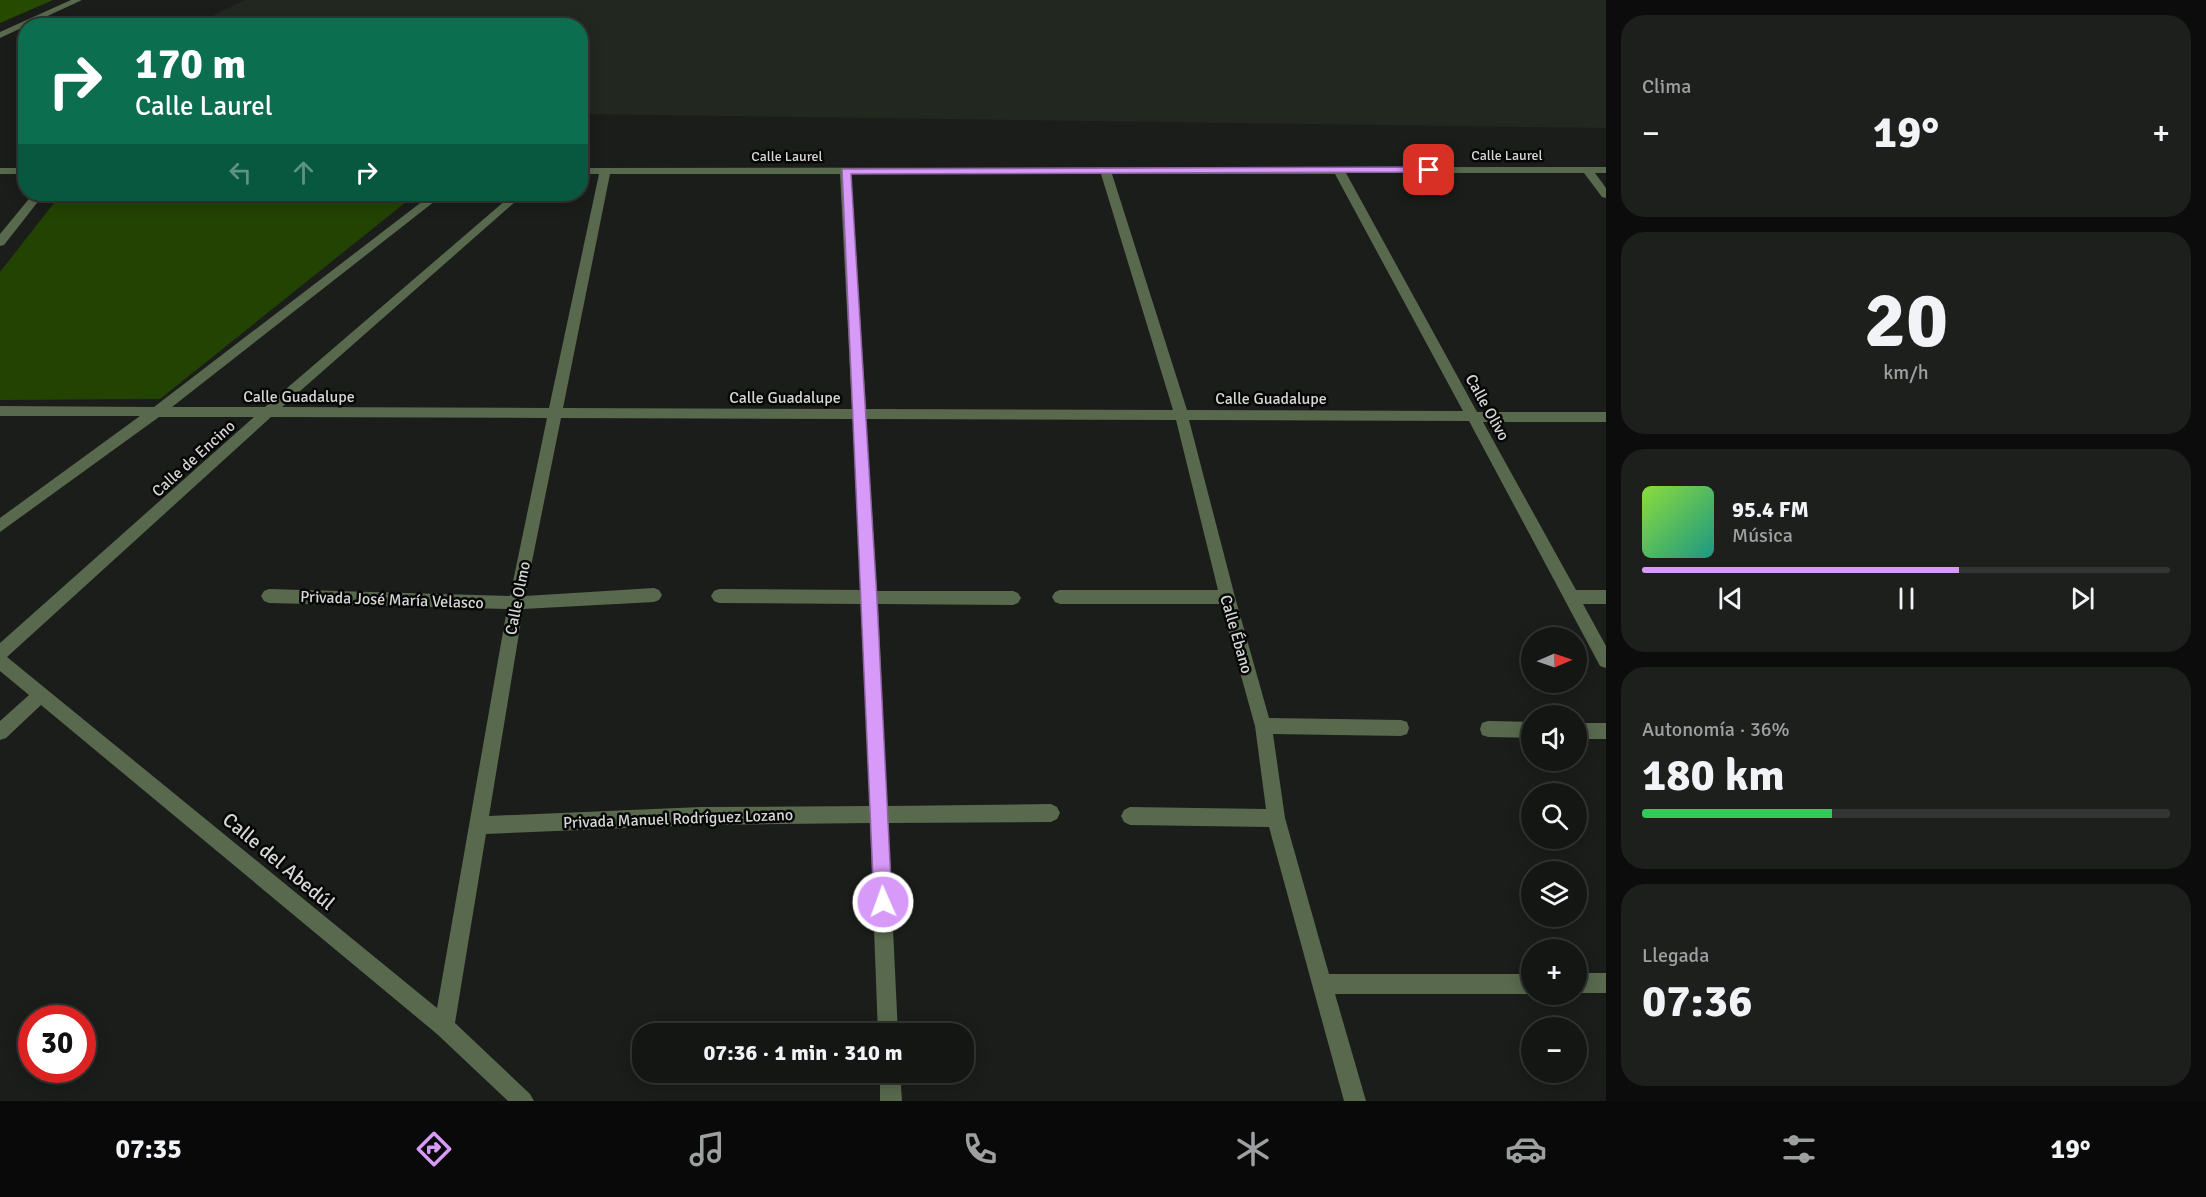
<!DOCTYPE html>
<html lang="es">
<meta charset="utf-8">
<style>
:root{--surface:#141614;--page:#1d1f1d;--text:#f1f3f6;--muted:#9d9fa0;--line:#333534;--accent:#d89af8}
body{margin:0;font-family:Signika,sans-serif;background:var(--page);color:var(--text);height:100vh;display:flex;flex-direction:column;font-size:22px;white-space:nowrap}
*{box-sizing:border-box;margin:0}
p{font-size:20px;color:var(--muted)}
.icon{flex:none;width:33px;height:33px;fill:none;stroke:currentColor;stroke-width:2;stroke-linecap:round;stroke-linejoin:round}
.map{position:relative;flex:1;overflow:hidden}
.sheet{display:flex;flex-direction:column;gap:15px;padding:15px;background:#0b0c0b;width:600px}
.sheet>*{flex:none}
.banner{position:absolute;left:18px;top:18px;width:570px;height:183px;border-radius:24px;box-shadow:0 3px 15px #0003,0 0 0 2px var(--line);background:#0b6e4f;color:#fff;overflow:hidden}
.needle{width:39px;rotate:88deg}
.fabs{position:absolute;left:1521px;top:627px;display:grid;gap:12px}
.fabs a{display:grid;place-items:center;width:66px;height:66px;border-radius:50%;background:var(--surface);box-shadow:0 3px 15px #0003,0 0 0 2px var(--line);font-size:30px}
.speed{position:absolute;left:18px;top:1005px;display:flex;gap:12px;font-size:30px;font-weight:700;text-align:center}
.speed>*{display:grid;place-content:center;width:78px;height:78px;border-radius:50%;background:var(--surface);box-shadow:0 3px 15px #0003,0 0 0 2px var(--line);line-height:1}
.speed .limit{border:9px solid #d22;background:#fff;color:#111}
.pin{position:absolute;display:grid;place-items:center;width:51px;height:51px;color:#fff;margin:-26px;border-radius:12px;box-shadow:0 3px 9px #0006}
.me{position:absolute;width:66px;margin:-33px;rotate:358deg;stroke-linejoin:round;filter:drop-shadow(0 0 4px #0008)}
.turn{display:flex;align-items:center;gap:21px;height:126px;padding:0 18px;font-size:27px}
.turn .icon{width:78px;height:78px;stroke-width:2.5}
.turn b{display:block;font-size:42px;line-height:51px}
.lanes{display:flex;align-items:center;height:57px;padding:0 18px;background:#0003;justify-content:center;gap:30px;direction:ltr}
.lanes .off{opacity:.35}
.big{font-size:45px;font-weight:700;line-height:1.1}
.sheet .tile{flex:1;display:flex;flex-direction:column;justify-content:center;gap:9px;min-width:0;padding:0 21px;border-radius:24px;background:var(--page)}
.sheet .dial{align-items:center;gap:0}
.dial b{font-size:78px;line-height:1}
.song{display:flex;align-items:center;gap:18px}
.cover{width:72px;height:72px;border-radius:9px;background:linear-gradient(135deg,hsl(90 70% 55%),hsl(170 70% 35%))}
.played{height:6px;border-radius:3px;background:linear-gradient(90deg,var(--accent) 60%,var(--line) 60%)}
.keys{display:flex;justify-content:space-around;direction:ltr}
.heat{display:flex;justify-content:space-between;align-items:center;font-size:33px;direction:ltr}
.charge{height:9px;border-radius:4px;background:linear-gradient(90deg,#34c759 36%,var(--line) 0)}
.trip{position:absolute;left:632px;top:1023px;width:342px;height:60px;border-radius:24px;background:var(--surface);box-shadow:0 3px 15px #0003,0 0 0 2px var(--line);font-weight:700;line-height:60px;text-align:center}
.tab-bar{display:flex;height:96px;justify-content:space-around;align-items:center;background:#080908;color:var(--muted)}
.tab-bar .icon{width:42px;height:42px}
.tab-bar .selected{color:var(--accent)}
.tab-bar b{font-size:27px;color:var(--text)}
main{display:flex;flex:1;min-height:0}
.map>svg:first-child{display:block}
</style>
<main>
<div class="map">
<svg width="1606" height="1101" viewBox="0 0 1606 1101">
<rect width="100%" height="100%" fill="#1b1d1a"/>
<path fill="#22271f" d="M245,0H1606V128L581,114L580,26L193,25Z"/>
<path fill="#234303" d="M61,194H416L160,399L0,400V272Z"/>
<path fill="#264a00" d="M0,0H53L0,23Z"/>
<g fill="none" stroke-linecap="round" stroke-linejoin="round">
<path fill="#58694d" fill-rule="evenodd" d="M71,0H82L0,38V32Z
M1606,167V173H1595L1606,188V198L1602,197L1584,173H1346L1477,412H1606V422H1483L1576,590H1606V604H1583L1606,646V668L1600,666L1469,421L1189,420L1235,597L1269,718L1401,720L1407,722L1409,728L1407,734L1401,736L1273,734L1285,818L1329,974H1532V994H1335L1366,1101H1344L1269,827L1130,825L1124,822L1121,816L1124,810L1130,807L1266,809L1255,726L1221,604H1060L1055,602L1052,597L1055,592L1060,590H1218L1176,420L866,419L877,591H1013L1018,593L1021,598L1018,603L1013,605L878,604L887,806L1051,804L1057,807L1060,813L1057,819L1051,822L888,823L898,1034H878L870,823L701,825L486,834L455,1023L530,1094L534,1101H508L437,1034L41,705L6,738L0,740V721L29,695L0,671V643L254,417H159L0,532V518L140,416H0V406L154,407L432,194H444L172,407H265L513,194H524L282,407L549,408L599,174H580V168ZM610,174H840L852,409L563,408ZM851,174H1101L1173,410L866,409ZM1112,174H1335L1463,411L1187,410ZM271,417L547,418L510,596L269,589L264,591L261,596L264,601L269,603L507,609L437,1008L7,657ZM561,418L853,419L862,590L719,589L714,591L711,596L714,601L719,603L862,604L870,806L701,807L489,816L523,609L654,602L659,600L662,595L659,590L654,588L525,596Z
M0,168H26V174H0Z
M33,194H44L4,245L0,246V234Z
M1488,721L1532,722V738L1488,737L1482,735L1480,729L1482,723Z
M1576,723H1606V739H1576Z
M1576,973H1606V993H1576Z
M880,1072H900L902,1101H880Z"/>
</g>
<path fill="#d89af8" stroke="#8c64a1" stroke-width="1.5" d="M1429,167L1434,170L1433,172L851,174L877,599L892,902L889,908L883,911L877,908L874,902L842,169Z"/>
<g text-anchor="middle" stroke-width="5" stroke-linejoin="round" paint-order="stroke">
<g font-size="14" fill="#d5d7d5" stroke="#060706">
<text x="1507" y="160">Calle Laurel</text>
<text x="787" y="161">Calle Laurel</text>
</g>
<g font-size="16" fill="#d5d7d5" stroke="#060706">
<text x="299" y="402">Calle Guadalupe</text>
<text x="785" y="403">Calle Guadalupe</text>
<text x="1271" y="404">Calle Guadalupe</text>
<text transform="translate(1488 407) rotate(61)" y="6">Calle Olivo</text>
<text transform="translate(193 458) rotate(-42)" y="6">Calle de Encino</text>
<text transform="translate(517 598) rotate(-79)" y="6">Calle Olmo</text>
<text transform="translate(392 599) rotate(2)" y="6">Privada José María Velasco</text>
<text transform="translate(1237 634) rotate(74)" y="6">Calle Ébano</text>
<text transform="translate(678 818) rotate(-2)" y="6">Privada Manuel Rodríguez Lozano</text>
</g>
<g font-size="20" fill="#d5d7d5" stroke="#060706">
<text transform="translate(279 861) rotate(40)" y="7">Calle del Abedúl</text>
</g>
</g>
</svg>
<div class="fabs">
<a><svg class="needle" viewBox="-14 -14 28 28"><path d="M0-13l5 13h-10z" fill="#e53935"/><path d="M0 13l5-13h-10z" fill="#9d9fa0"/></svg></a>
<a><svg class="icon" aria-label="sound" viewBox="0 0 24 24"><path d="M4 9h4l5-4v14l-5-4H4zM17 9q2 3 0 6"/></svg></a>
<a><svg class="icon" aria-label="search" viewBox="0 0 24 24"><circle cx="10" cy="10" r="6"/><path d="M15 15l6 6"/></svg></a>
<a><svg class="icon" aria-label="layers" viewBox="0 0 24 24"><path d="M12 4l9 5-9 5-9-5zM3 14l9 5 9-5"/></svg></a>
<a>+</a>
<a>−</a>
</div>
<div class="speed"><div class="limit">30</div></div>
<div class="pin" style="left:1429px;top:170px;background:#d93025"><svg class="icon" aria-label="arrive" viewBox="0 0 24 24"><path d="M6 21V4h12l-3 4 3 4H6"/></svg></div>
<svg class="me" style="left:883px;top:902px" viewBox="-20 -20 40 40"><circle r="17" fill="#d89af8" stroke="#fff" stroke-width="3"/><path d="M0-11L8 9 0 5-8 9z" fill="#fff"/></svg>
<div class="trip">07:36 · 1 min · 310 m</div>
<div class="banner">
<div class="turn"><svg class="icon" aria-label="right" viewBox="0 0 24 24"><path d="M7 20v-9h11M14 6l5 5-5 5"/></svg><div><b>170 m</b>Calle Laurel</div></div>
<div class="lanes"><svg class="icon off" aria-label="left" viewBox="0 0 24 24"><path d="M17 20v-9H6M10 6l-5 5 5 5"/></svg><svg class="icon off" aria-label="ahead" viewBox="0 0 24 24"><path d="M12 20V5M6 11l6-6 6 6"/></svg><svg class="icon" aria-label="right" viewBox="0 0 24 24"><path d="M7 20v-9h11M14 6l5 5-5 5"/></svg></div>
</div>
</div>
<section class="sheet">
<div class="tile"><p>Clima</p>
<div class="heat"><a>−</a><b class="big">19°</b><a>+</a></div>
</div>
<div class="tile dial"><b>20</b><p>km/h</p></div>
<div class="tile">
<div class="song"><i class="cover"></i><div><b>95.4 FM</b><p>Música</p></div></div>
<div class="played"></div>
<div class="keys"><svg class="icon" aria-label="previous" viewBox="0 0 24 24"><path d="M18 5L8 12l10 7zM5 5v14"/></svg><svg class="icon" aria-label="pause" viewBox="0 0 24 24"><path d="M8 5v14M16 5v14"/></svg><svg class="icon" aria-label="next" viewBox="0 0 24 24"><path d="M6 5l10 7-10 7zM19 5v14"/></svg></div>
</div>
<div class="tile"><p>Autonomía · 36%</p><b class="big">180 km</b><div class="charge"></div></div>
<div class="tile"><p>Llegada</p><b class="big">07:36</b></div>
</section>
</main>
<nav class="tab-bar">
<b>07:35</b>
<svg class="icon selected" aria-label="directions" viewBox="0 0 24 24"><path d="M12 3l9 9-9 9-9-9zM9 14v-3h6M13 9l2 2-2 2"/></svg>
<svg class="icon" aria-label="music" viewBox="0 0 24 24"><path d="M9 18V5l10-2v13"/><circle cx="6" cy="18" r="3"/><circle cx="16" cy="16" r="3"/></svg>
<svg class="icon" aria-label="phone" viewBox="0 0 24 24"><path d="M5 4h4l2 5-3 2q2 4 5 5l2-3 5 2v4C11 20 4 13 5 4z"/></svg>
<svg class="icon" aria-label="climate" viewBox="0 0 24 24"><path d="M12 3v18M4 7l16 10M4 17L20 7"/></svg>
<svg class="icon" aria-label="car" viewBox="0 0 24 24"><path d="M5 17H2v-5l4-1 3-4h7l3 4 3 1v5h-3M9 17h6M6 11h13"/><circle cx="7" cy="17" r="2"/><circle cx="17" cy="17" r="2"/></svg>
<svg class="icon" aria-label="filters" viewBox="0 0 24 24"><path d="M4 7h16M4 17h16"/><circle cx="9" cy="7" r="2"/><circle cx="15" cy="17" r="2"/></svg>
<b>19°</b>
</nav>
